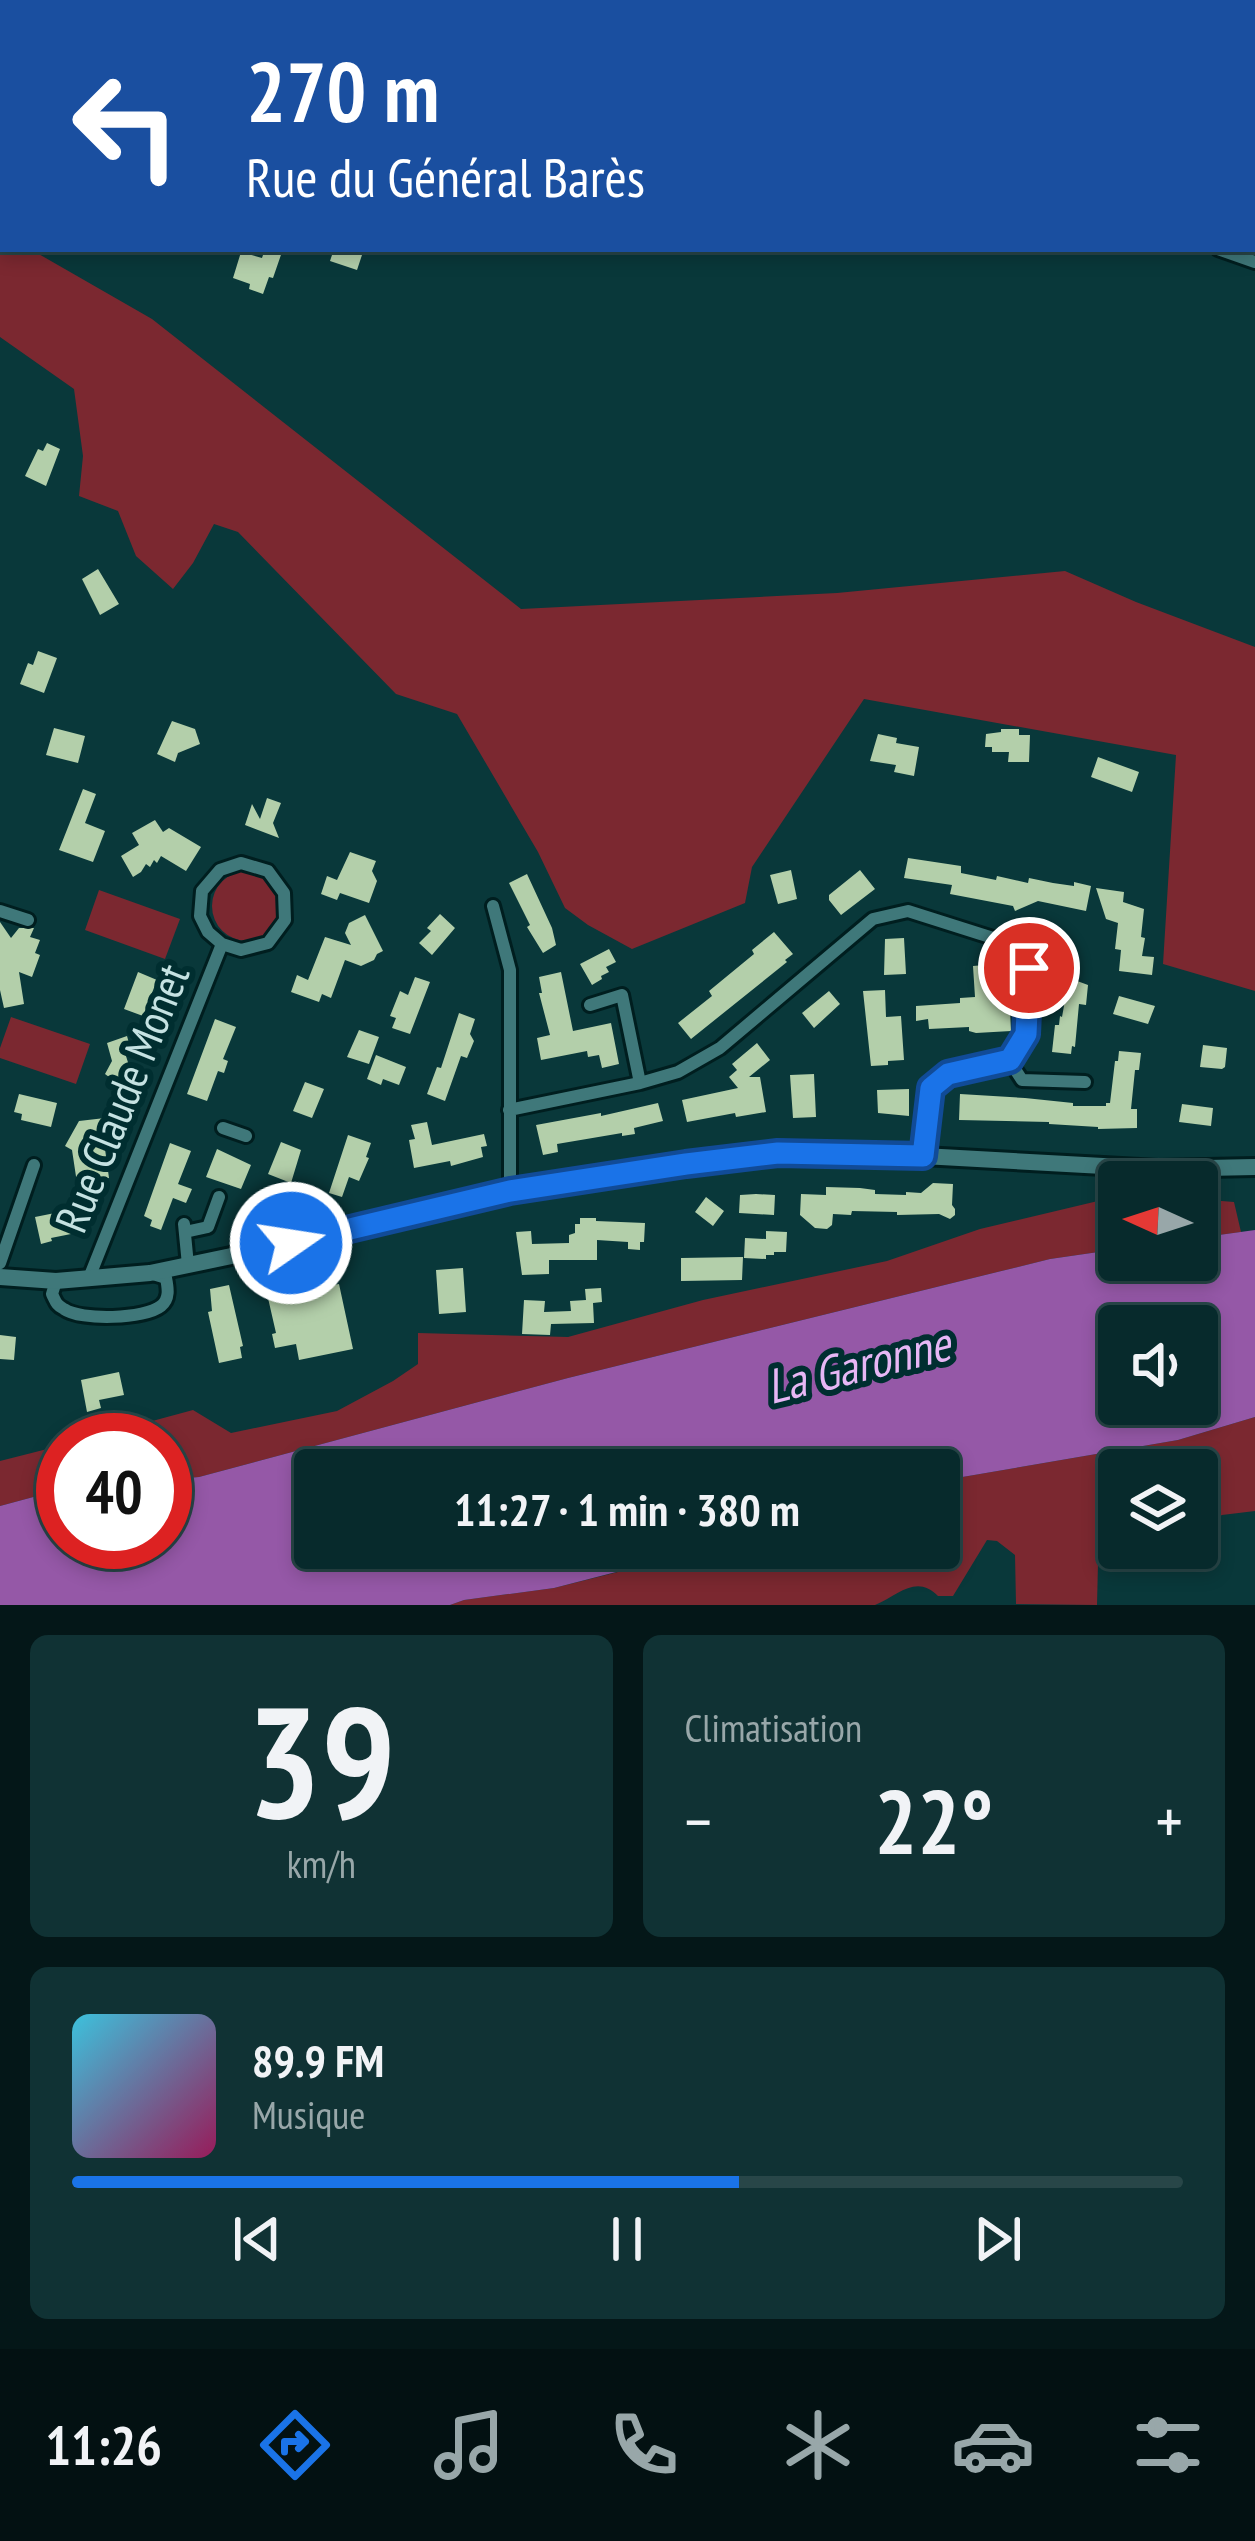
<!DOCTYPE html>
<html lang="fr">
<meta charset="utf-8">
<style>
:root{--surface:#072a2c;--page:#103234;--text:#f1f3f6;--muted:#98a7a9;--line:#284648;--accent:#1a73e8}
body{margin:0;font-family:"PT Sans Narrow",sans-serif;background:var(--page);color:var(--text);height:100vh;display:flex;flex-direction:column;font-size:45px;white-space:nowrap}
*{box-sizing:border-box;margin:0}
p{font-size:39px;color:var(--muted)}
.icon{flex:none;width:66px;height:66px;fill:none;stroke:currentColor;stroke-width:2;stroke-linecap:round;stroke-linejoin:round}
.map{position:relative;height:1605px;overflow:hidden}
.drawer{display:flex;flex-direction:column;gap:30px;padding:30px;background:#041718;flex:1}
.drawer>*{flex:none}
.banner{position:absolute;left:0px;top:0px;width:1257px;height:252px;box-shadow:0 6px 18px #0003,0 0 0 3px var(--line);background:#1a4fa0;color:#fff;overflow:hidden}
.needle{width:78px;rotate:273deg}
.controls{position:absolute;left:1098px;top:1161px;display:grid;gap:24px}
.controls a{display:grid;place-items:center;width:120px;height:120px;border-radius:12px;background:var(--surface);box-shadow:0 6px 18px #0003,0 0 0 3px var(--line);font-size:60px}
.speed{position:absolute;left:36px;top:1413px;display:flex;gap:24px;font-size:60px;font-weight:700;text-align:center}
.speed>*{display:grid;place-content:center;width:156px;height:156px;border-radius:50%;background:var(--surface);box-shadow:0 6px 18px #0003,0 0 0 3px var(--line);line-height:1}
.speed .limit{border:18px solid #d22;background:#fff;color:#111}
.pin{position:absolute;display:grid;place-items:center;width:102px;height:102px;color:#fff;margin:-51px;border:6px solid #fff;border-radius:50%;box-shadow:0 3px 12px #0007}
.me{position:absolute;width:132px;margin:-66px;rotate:77deg;stroke-linejoin:round;filter:drop-shadow(0 0 9px #0008)}
.turn{display:flex;align-items:center;gap:42px;height:252px;padding:0 48px;font-size:54px}
.turn .icon{width:156px;height:156px;stroke-width:2.5}
.turn b{display:block;font-size:84px;line-height:102px}
.big{font-size:90px;font-weight:700;line-height:1.1}
.drawer .widget{flex:1;display:flex;flex-direction:column;justify-content:center;gap:18px;min-width:0;padding:0 42px;border-radius:18px;background:var(--page)}
.drawer .dial{align-items:center;gap:0}
.dial b{font-size:156px;line-height:1}
.song{display:flex;align-items:center;gap:36px}
.cover{width:144px;height:144px;border-radius:18px;background:linear-gradient(135deg,hsl(190 70% 55%),hsl(330 70% 35%))}
.played{height:12px;border-radius:6px;background:linear-gradient(90deg,var(--accent) 60%,var(--line) 60%)}
.keys{display:flex;justify-content:space-around;direction:ltr}
.heat{display:flex;justify-content:space-between;align-items:center;font-size:66px;direction:ltr}
.drawer .tiles{flex:1;display:grid;gap:30px;grid-template-columns:1fr 1fr}
.widget:last-child{grid-column:span 2}
.trip{position:absolute;left:294px;top:1449px;width:666px;height:120px;border-radius:12px;background:var(--surface);box-shadow:0 6px 18px #0003,0 0 0 3px var(--line);font-weight:700;line-height:120px;text-align:center}
.dock{display:flex;height:192px;justify-content:space-around;align-items:center;background:#031112;color:var(--muted)}
.dock .icon{width:84px;height:84px}
.dock .selected{color:var(--accent)}
.dock b{font-size:54px;color:var(--text)}
.map>svg:first-child{display:block}
</style>
<div class="map">
<svg width="1255" height="1605" viewBox="0 0 1255 1605">
<rect width="100%" height="100%" fill="#09383a"/>
<path fill="#7b2830" d="M0,243H3V249H30L152,319L521,609L837,593L1065,571L1136,602L1255,647V991L1163,964L1176,755L864,699L752,867L745,903L632,949L588,925L565,908L538,852L457,714L396,694L238,532L214,524L193,563L173,589L136,556L118,511L79,496L83,456L74,389L0,337Z
M212 906a35 35 0 1 1 70 0a35 35 0 1 1-70 0Z
M99,890L180,919L165,959L85,930Z
M11,1017L90,1044L76,1084L0,1058V1048Z
M1119,1196V1249L1050,1259L568,1378L199,1477L165,1480V1440H82L193,1410L231,1433L337,1411L393,1381L418,1364V1333L568,1337L703,1300L887,1261L980,1229Z
M1197,1199L1234,1202L1241,1232L1197,1238Z
M1255,1417V1511L1222,1515L1197,1527V1470H1119V1541L1109,1542L1098,1564L1097,1605L1016,1604L1015,1555L997,1541L987,1540L953,1596H938C916,1574 899,1595 875,1605H450L464,1600L554,1588L654,1563L666,1548H939V1481L1178,1440Z
M63,1445V1489L0,1506V1461Z"/>
<path fill="#9558a7" fill-rule="evenodd" d="M1255,1230V1417L1178,1440L939,1481V1470H315V1548H666L655,1562L554,1588L464,1600L450,1605H0V1506L63,1489V1542H165V1480L199,1477L568,1378L1050,1259L1119,1249V1260H1197V1238ZM1119,1326H1197V1404H1119Z"/>
<path fill="#b3cfaa" d="M265,249H283L273,278L269,277L263,294L249,289L250,284L233,278L241,252L262,258Z
M334,249L362,255L357,270L330,261Z
M47,443L60,449L46,486L25,476L38,449L43,451Z
M98,569L119,604L100,615L82,579Z
M38,651L57,658L44,693L20,684L28,663L33,665Z
M172,721L195,729L200,744L178,753L175,762L157,754Z
M54,728L85,736L78,763L46,755Z
M1001,729H1019V735H1030L1029,762H1008L1009,752H992V747H985L986,734L1001,732Z
M878,734L897,738L896,743L919,747L914,776L894,772L896,765L870,761Z
M1098,757L1139,772L1132,792L1091,777Z
M83,789L96,794L85,823L105,831L93,862L59,850Z
M267,798L281,803L273,823L279,838L245,825L252,804L260,819Z
M155,820L163,832L169,828L201,847L186,871L161,856L157,863L154,860L150,867L146,864L141,872L133,877L121,856L139,845L132,833Z
M350,852L376,861L372,871L377,881L369,903L340,893L337,900L321,894L327,876L337,880Z
M908,858L961,866V873L996,880L997,876L1028,883L1029,878L1053,883L1074,886V882L1091,886L1086,911L1038,901L1015,911L1013,906L950,894L952,885L904,878Z
M791,870L797,899L778,904L770,875Z
M860,870L875,889L841,915L829,900V895Z
M527,874L552,928L556,945L543,953L527,927L530,925L509,883Z
M1096,888L1124,892L1123,902L1144,909L1141,937L1145,938L1142,956L1154,957L1152,975L1119,971L1121,950L1115,949L1118,923L1106,919Z
M440,914L455,928L432,955L419,943L431,931L427,928Z
M365,915L383,951L377,954L374,960L361,966L345,960L331,998L322,994L319,1002L291,992L297,975L308,980L325,937L351,945L345,933L349,923Z
M0,922L11,938L19,928H34L30,937L40,940L35,953L40,955L32,977L19,972L24,1004L4,1008L0,990Z
M774,932L793,954L785,960L787,962L691,1039L678,1023L712,996L709,991L754,954L752,950Z
M904,938L906,974L884,975L885,939Z
M609,949L616,962L606,967L609,972L601,976L602,979L592,985L580,964Z
M996,964V970L1014,969L1015,989H1009L1011,1031L976,1033L969,1031V1027L929,1029L928,1019L916,1021V1006L960,1003V998L975,997L973,966Z
M138,972L157,980L143,1016L124,1009Z
M561,972L573,1031L611,1023L619,1064L602,1068L599,1055L588,1057L587,1051L541,1060L537,1038L550,1035L539,993H542L539,977Z
M415,977L430,982L410,1034L392,1028L396,1018L390,1016L400,991L408,995Z
M1069,978L1088,985L1086,1005L1079,1004L1075,1047L1072,1046L1071,1054L1052,1052L1055,1025H1059L1060,1016L1062,1017Z
M885,990L886,1017L901,1016L904,1060L888,1061V1065L871,1066L863,991Z
M829,991L840,1004L814,1028L802,1013Z
M1119,996L1155,1006L1148,1024L1113,1014Z
M459,1013L475,1019L470,1034L474,1041L467,1058L461,1056L445,1101L427,1094L437,1067L441,1068Z
M215,1019L236,1027L223,1059L228,1061L224,1073L218,1071L207,1101L187,1094Z
M359,1030L379,1037L369,1064L347,1057Z
M127,1036L132,1054L126,1056L140,1101L119,1108L109,1077L105,1074L112,1061L107,1043Z
M757,1043L770,1060L749,1077H760L766,1112L736,1117L735,1113L687,1122L682,1100L738,1088L729,1077L737,1070L732,1064Z
M1203,1045L1227,1048L1225,1067L1222,1069L1200,1067Z
M1119,1051L1141,1053L1139,1070H1135L1131,1109H1137V1128L1098,1129V1127L1049,1124V1122L959,1120L960,1094L1025,1098L1073,1103V1106H1106V1103H1110L1115,1061H1118Z
M376,1055L406,1067L399,1085L383,1079L381,1085L367,1079Z
M814,1074L816,1117L793,1118L790,1075Z
M305,1082L324,1089L312,1118L293,1111Z
M909,1089V1116L878,1113L877,1090Z
M19,1094L57,1103L51,1127L21,1120L22,1114L14,1112Z
M658,1103L663,1121L634,1128L635,1134L622,1136V1133L557,1144L558,1152L543,1155L536,1125L601,1113V1116Z
M1182,1104L1213,1108L1211,1126L1179,1122Z
M105,1118L109,1149H105L109,1178L77,1183L72,1150L65,1146L79,1121Z
M427,1122L432,1145L484,1134L487,1146L481,1147L483,1157L451,1166L450,1161L414,1168L409,1140L415,1139L411,1125Z
M348,1135L371,1143L366,1157L369,1158L359,1181L349,1177L342,1197L329,1193Z
M281,1142L301,1150L291,1183L268,1174Z
M170,1143L191,1151L178,1184L192,1189L186,1203L173,1198L161,1230L150,1226L152,1220L144,1216Z
M217,1149L251,1165L241,1189L206,1177Z
M933,1183L953,1184L952,1205L955,1209V1215L950,1219L939,1214L897,1215V1212L852,1211L851,1215L833,1214L832,1225L827,1229L815,1228L800,1215L801,1194L826,1195V1187L860,1188L875,1190V1194L906,1195V1192L921,1193Z
M756,1194L775,1195L774,1215L739,1213L740,1195Z
M706,1197L724,1211L713,1226L695,1212Z
M75,1209L79,1227L70,1229L71,1234L51,1238L52,1241L41,1244L35,1217Z
M580,1218H596V1221L645,1223L644,1242H640V1250L628,1249V1242L597,1240V1260H549V1274L522,1275L516,1232L531,1231L532,1244L569,1243V1235L575,1233V1224H580Z
M766,1231L787,1232L786,1252H774V1255H766V1259L744,1258L745,1238L766,1239Z
M743,1257L742,1280L681,1281V1258Z
M324,1266L328,1286L339,1284L353,1349L299,1360L296,1344L275,1348L272,1334L276,1333L268,1298L280,1296L277,1283L285,1281L283,1274Z
M463,1268L466,1312L439,1314L436,1270Z
M229,1285L243,1346L240,1347L242,1358L219,1363L208,1312L212,1311L210,1289Z
M601,1288L602,1302L593,1303L594,1323L551,1324L550,1335L522,1334L524,1300L545,1301L544,1312L571,1311L570,1301L586,1300L585,1289Z
M0,1335L16,1337L14,1360L0,1359Z
M119,1372L124,1395L99,1400L101,1408L87,1412L81,1380Z"/>
<g fill="none" stroke-linecap="round" stroke-linejoin="round">
<g stroke="#001e1f" stroke-width="18">
<path id="minor" d="M337,0L350,3
M83,3L84,0
M1218,249L1255,262
M493,906L510,970V1191
M0,911L28,920
M590,1005L622,995L640,1083
M1009,1060L1022,1080L1085,1082
M509,1110L640,1083L678,1072L720,1048L873,919L908,911L1012,944L1029,968L1026,1034L1009,1060L948,1074L931,1088L923,1156
M223,1128L246,1136
M184,1224L188,1265
M185,1232L208,1227L219,1197
M0,1263L34,1165
M89,1278L222,944L241,950L268,943L285,920L284,893L268,871L241,863L220,870L202,891L200,916L208,932L222,944
M56,1281L52,1294C56,1302 56,1305 64,1309C81,1321 145,1319 161,1306C170,1299 168,1288 166,1278L153,1274"/>
</g>
<g stroke="#001e1f" stroke-width="22">
<path id="tertiary" d="M0,1277L56,1281L150,1273L260,1250L510,1191L686,1164L778,1153L923,1156L1158,1169L1255,1167"/>
</g>
<use href="#minor" stroke="#3f787a" stroke-width="12"/>
<use href="#tertiary" stroke="#3f787a" stroke-width="16"/>
</g>
<g fill="none" stroke-linecap="round" stroke-linejoin="round">
<g stroke="#114b97" stroke-width="30">
<path id="route" d="M291,1243L510,1191L686,1164L778,1153L923,1156L931,1088L948,1074L1010,1060L1026,1034L1029,968"/>
</g>
<use href="#route" stroke="#1a73e8" stroke-width="21"/>
</g>
<g text-anchor="middle" stroke-width="12" stroke-linejoin="round" paint-order="stroke">
<g font-size="45" fill="#c5e2e2" stroke="#002e30">
<text transform="translate(122 1098) rotate(-68)" y="16">Rue Claude Monet</text>
</g>
<g font-size="48" font-style="italic" fill="#e7b7f5" stroke="#002e30">
<text transform="translate(858 1365) rotate(-14)" y="17">La Garonne</text>
</g>
</g>
</svg>
<div class="controls">
<a><svg class="needle" viewBox="-14 -14 28 28"><path d="M0-13l5 13h-10z" fill="#e53935"/><path d="M0 13l5-13h-10z" fill="#98a7a9"/></svg></a>
<a><svg class="icon" aria-label="sound" viewBox="0 0 24 24"><path d="M4 9h4l5-4v14l-5-4H4zM17 9q2 3 0 6"/></svg></a>
<a><svg class="icon" aria-label="layers" viewBox="0 0 24 24"><path d="M12 4l9 5-9 5-9-5zM3 14l9 5 9-5"/></svg></a>
</div>
<div class="speed"><div class="limit">40</div></div>
<div class="pin" style="left:1029px;top:968px;background:#d93025"><svg class="icon" aria-label="arrive" viewBox="0 0 24 24"><path d="M6 21V4h12l-3 4 3 4H6"/></svg></div>
<svg class="me" style="left:291px;top:1243px" viewBox="-20 -20 40 40"><circle r="17" fill="#1a73e8" stroke="#fff" stroke-width="3"/><path d="M0-11L8 9 0 5-8 9z" fill="#fff"/></svg>
<div class="trip">11:27 · 1 min · 380 m</div>
<div class="banner">
<div class="turn"><svg class="icon" aria-label="left" viewBox="0 0 24 24"><path d="M17 20v-9H6M10 6l-5 5 5 5"/></svg><div><b>270 m</b>Rue du Général Barès</div></div>
</div>
</div>
<section class="drawer">
<div class="tiles">
<div class="widget dial"><b>39</b><p>km/h</p></div>
<div class="widget"><p>Climatisation</p>
<div class="heat"><a>−</a><b class="big">22°</b><a>+</a></div>
</div>
<div class="widget">
<div class="song"><i class="cover"></i><div><b>89.9 FM</b><p>Musique</p></div></div>
<div class="played"></div>
<div class="keys"><svg class="icon" aria-label="previous" viewBox="0 0 24 24"><path d="M18 5L8 12l10 7zM5 5v14"/></svg><svg class="icon" aria-label="pause" viewBox="0 0 24 24"><path d="M8 5v14M16 5v14"/></svg><svg class="icon" aria-label="next" viewBox="0 0 24 24"><path d="M6 5l10 7-10 7zM19 5v14"/></svg></div>
</div>
</div>
</section>
<nav class="dock">
<b>11:26</b>
<svg class="icon selected" aria-label="directions" viewBox="0 0 24 24"><path d="M12 3l9 9-9 9-9-9zM9 14v-3h6M13 9l2 2-2 2"/></svg>
<svg class="icon" aria-label="music" viewBox="0 0 24 24"><path d="M9 18V5l10-2v13"/><circle cx="6" cy="18" r="3"/><circle cx="16" cy="16" r="3"/></svg>
<svg class="icon" aria-label="phone" viewBox="0 0 24 24"><path d="M5 4h4l2 5-3 2q2 4 5 5l2-3 5 2v4C11 20 4 13 5 4z"/></svg>
<svg class="icon" aria-label="climate" viewBox="0 0 24 24"><path d="M12 3v18M4 7l16 10M4 17L20 7"/></svg>
<svg class="icon" aria-label="car" viewBox="0 0 24 24"><path d="M5 17H2v-5l4-1 3-4h7l3 4 3 1v5h-3M9 17h6M6 11h13"/><circle cx="7" cy="17" r="2"/><circle cx="17" cy="17" r="2"/></svg>
<svg class="icon" aria-label="filters" viewBox="0 0 24 24"><path d="M4 7h16M4 17h16"/><circle cx="9" cy="7" r="2"/><circle cx="15" cy="17" r="2"/></svg>
</nav>
